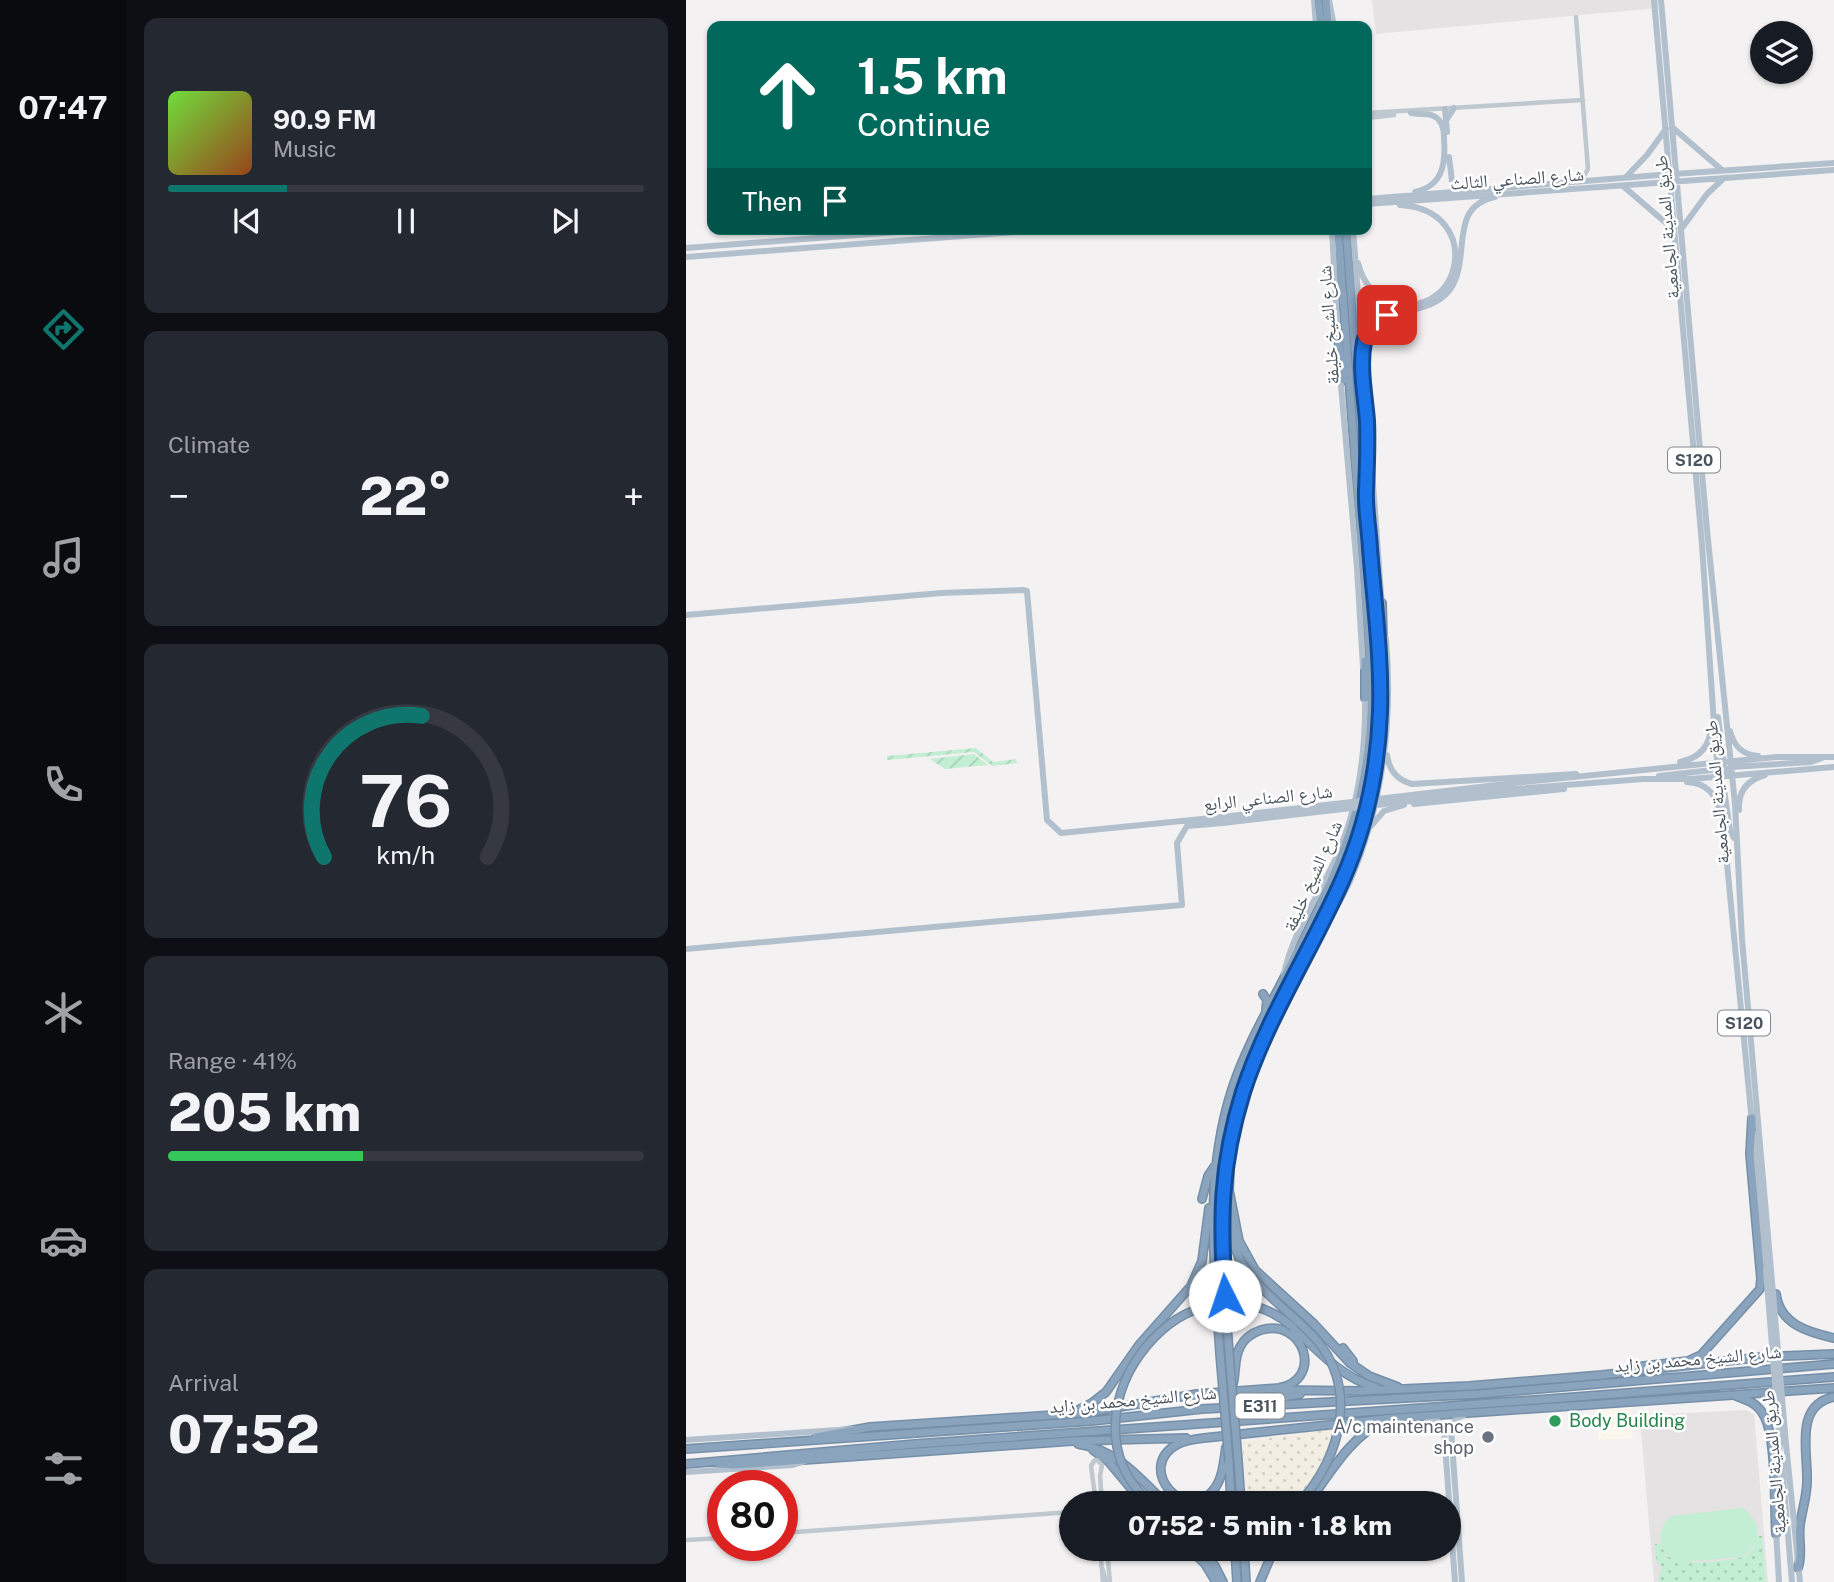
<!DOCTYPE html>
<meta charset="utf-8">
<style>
:root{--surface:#171b24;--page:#242831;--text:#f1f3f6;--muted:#9ea1a6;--line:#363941;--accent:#0f766e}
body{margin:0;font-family:"Public Sans","Noto Naskh Arabic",sans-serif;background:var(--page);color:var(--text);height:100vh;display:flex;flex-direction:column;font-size:26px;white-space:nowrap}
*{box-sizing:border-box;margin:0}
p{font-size:23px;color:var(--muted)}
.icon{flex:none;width:38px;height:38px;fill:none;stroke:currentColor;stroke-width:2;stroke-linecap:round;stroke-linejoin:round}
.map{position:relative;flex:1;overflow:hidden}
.drawer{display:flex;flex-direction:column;gap:18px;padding:18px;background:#0d0f14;width:560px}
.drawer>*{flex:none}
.banner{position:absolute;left:21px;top:21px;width:665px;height:214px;border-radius:14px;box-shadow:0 2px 5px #0004;background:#00695c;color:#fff;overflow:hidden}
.tools{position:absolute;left:1064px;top:21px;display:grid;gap:14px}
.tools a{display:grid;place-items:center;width:63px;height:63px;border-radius:50%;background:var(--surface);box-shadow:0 2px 5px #0004;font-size:35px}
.speed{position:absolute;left:21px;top:1470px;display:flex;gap:14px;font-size:35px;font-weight:700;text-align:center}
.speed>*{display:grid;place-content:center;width:91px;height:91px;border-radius:50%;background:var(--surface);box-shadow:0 2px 5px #0004;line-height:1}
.speed .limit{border:10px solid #d22;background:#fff;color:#111}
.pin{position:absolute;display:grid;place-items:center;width:60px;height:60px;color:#fff;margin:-30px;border-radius:14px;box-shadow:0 4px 10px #0006}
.me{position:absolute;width:77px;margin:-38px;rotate:356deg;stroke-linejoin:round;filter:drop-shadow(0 0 5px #0008)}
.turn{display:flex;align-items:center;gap:24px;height:147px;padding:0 35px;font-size:32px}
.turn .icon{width:91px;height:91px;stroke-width:2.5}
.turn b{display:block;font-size:49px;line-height:60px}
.then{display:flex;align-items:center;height:66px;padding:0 35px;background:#0003;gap:14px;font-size:26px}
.big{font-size:52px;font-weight:800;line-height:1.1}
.drawer .widget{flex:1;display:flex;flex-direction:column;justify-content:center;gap:10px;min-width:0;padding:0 24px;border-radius:14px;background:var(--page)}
.drawer .dial{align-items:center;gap:0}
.dial svg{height:182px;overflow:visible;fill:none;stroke:var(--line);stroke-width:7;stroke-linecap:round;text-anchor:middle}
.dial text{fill:var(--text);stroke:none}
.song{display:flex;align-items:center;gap:21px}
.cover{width:84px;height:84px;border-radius:10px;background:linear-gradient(135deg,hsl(100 70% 55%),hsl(20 70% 35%))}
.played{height:7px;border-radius:4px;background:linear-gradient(90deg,var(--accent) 25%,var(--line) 25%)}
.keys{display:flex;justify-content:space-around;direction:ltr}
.heat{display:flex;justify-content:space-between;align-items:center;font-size:38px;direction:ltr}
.charge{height:10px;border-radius:5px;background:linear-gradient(90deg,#34c759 41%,var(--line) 0)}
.trip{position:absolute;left:373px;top:1491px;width:402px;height:70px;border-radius:35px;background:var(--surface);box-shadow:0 2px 5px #0004;font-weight:800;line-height:70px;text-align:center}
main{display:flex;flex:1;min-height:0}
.tab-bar{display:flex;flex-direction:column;width:126px;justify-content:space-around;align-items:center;background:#090b0e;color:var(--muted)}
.tab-bar .icon{width:49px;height:49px}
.tab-bar .selected{color:var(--accent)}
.tab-bar b{font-size:32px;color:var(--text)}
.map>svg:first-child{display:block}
</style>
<main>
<nav class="tab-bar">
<b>07:47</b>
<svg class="icon selected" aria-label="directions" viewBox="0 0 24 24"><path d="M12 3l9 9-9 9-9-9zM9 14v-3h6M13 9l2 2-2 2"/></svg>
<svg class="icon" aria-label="music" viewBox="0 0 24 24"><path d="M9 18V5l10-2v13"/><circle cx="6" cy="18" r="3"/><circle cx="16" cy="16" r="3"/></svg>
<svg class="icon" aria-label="phone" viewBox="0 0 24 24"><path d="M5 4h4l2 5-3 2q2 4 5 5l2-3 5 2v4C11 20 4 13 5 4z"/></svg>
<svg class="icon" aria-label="climate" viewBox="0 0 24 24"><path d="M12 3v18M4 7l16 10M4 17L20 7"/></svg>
<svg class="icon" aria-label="car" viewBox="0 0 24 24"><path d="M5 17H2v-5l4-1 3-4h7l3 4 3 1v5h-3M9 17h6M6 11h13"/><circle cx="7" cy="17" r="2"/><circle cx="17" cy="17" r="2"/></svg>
<svg class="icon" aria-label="filters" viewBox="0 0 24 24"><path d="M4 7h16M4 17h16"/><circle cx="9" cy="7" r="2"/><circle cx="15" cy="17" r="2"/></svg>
</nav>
<section class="drawer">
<div class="widget">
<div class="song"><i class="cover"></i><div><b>90.9 FM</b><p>Music</p></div></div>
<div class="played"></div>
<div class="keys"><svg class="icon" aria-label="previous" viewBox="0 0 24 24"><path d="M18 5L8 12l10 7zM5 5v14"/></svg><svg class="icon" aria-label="pause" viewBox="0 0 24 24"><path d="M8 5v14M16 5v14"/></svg><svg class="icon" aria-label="next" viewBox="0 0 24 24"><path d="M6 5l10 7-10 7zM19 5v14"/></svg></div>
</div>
<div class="widget"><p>Climate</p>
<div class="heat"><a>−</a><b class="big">22°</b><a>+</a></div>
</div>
<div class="widget dial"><svg viewBox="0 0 100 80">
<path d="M14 69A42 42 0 1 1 86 69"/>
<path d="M14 69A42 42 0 0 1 57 7" stroke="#0f766e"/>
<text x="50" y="56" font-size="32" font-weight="700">76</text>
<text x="50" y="72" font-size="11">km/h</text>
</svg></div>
<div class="widget"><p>Range · 41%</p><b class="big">205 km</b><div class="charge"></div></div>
<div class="widget"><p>Arrival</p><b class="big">07:52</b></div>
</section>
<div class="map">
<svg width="1148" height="1582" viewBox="0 0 1148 1582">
<defs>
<pattern id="grass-dots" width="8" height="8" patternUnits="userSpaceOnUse" patternTransform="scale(1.75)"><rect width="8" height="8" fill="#c2eed3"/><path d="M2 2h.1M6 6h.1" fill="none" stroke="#a8ceb8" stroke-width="1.8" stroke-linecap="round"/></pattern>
<pattern id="sand-dots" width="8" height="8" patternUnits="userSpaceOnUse" patternTransform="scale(1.75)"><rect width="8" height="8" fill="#f3eee3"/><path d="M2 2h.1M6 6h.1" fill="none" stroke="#d2cec5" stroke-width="1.8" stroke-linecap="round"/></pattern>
<pattern id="garden-furrows" width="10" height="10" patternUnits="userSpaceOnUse" patternTransform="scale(1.75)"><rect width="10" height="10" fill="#c2eed3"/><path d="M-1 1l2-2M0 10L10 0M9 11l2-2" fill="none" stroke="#a8ceb8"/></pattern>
</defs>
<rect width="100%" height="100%" fill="#f3f1f1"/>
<path fill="#fcf7ec" d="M942,1405L944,1407L947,1438L912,1440L910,1409L912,1407Z"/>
<path fill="#e4e2e3" d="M686,0H972V8L690,34Z
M1060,1410L1068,1414L1082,1582H968L954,1418L959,1415Z"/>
<path fill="url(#grass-dots)" d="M1055,1513L1064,1521L1065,1543L1059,1550L1002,1558L989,1555L985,1522L988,1520Z
M1072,1536H1076L1080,1582H972L976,1567L970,1559L969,1544H975C977,1551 981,1557 989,1560C999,1565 1051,1561 1061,1555C1068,1550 1070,1544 1072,1536Z"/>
<path fill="url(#sand-dots)" d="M650,1428C644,1451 625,1498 599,1503C587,1506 573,1503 561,1503L556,1442Z"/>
<path fill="url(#garden-furrows)" d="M290,748L307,762L330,759L331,763L306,766L288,752L201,760V756Z
M288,754L302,765L259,769L244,759Z"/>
<path fill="#c2eed3" d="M1056,1508C1076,1521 1078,1546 1055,1557L995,1562C972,1556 967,1531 986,1516Z"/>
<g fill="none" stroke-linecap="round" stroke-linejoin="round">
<g stroke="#768fa9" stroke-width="10">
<path id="highway" d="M632,0L635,26
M640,0L642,26
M652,339L658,380
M681,424V461
M696,603L698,681
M679,698V661
M577,994L581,1000L580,1010
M543,1190L553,1241L569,1270L627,1323L664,1363L683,1376L712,1387
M543,1192L544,1165
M516,1199L522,1176L528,1167
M542,1211L546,1239L553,1258
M1090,1294C1094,1324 1121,1332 1148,1338
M607,1327C633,1352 655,1377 691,1388
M657,1348L667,1361
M543,1352C536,1257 527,1182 558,1089C584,1012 631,943 662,868C690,796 696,725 692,649L660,229
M534,1353C528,1262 518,1176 546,1089C560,1046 583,1008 603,968C654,869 690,791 685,675L652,229
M949,1367L1002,1361L1015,1355L1074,1289L1075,1279L1064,1154L1066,1118
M595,1390L674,1391L783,1386L916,1375L1076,1357L1148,1354
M1050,1396C1061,1400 1071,1403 1077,1414C1091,1436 1088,1506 1090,1534
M567,1403L614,1394
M392,1410L406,1403L420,1392L453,1345L505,1286L516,1261L523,1208
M130,1437L184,1427L398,1413L511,1394L593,1388C639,1379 617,1317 575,1330C566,1333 558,1339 554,1347C548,1358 550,1372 547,1384
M392,1444C431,1450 453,1477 479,1503
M540,1447C538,1460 537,1477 529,1488C501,1528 447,1467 492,1444C500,1440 509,1439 518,1438L709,1418L1148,1388
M0,1449L406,1421L516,1409L794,1394L1148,1364
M407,1450L423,1462L457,1503
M552,1461L555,1503
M543,1462L545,1503
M0,1464L229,1444L863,1399L1148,1377
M33,1464L48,1465L386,1441L500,1438
M622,1503C641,1478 666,1434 696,1423
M504,1549L519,1564L530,1582
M515,1549L529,1566L537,1582
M549,1549L551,1582
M558,1549L560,1582
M1112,1568C1117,1554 1112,1539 1114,1525C1116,1510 1121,1496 1121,1481C1122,1452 1108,1405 1148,1397
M574,1582L588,1549"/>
</g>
<path stroke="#bfc8cf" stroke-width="4.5" d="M890,17L902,169L895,181
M681,113L897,100
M681,118L708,115
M410,1503L405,1466L408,1461L411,1460L416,1465L414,1476L416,1503
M96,1533L385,1512
M0,1540L37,1538
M414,1549L417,1582
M421,1549L424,1582
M417,1570L420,1582"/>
<path stroke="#b2c0ce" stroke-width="6" d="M628,0L630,26
M643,0L648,26
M968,0L1016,545L1029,739L1066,1123
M975,0L1021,530L1049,804L1056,939L1085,1270
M759,109L761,132
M725,113C735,115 745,112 752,119C758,125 758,133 758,140C760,165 756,186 729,192
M761,119L768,108
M987,128L1036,170
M763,157L766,181L772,187H784
M940,177L961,155L980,129
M937,186L987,229
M681,199L973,175L1148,163
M681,204L1148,170
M996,228L1021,194L1036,180
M646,229L652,343
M667,229L682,426
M0,248L250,229
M0,257L368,229
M672,263C677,282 687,297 707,302C776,322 800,210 714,205
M677,346C685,301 739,321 763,291C787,260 760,207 809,197
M654,374L671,568L677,667
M684,444L696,607
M0,615L255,593L337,590L341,591L361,820L375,833L536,817
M1032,717L1038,765
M1044,731C1048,746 1056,755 1072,756
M701,755C703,770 711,780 726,784L890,774
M994,762C1013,758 1024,747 1025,727
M973,776L1035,769
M1033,776L1045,767L1125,762L1136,758
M1001,782C1020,783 1029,793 1034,811
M828,783L1037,762L1091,757H1148
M829,789L957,779H1005L1148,767
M1038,790L1044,830L1048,838
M728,804L878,789
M1053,810C1052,792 1061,780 1079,775
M684,827L698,811L718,805
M628,946C640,925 654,903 664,881C697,805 707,720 700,639
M0,949L496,905L491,843L501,826L537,823
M598,974C606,934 632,897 649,860C672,810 680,750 679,695
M1068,1134L1080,1271
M741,1417L752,1421L758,1431L769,1582
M0,1440L167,1429
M1100,1444L1114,1582
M1096,1464L1106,1582
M0,1472L107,1465L119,1461
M1092,1516V1459L1094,1445
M1090,1530L1093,1582
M776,1582L765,1429L769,1420L778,1415"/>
<use href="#highway" stroke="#8ba4bd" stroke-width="7"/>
<g stroke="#768fa9" stroke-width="10" stroke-linecap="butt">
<path id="highway-bridge" d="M553,1258C570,1289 602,1310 626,1335C674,1385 656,1457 613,1503
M543,1352L552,1461
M534,1353L543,1462
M458,1497C370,1408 503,1240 607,1327"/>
</g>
<path stroke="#b2c0ce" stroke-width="6" d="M536,817L828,783
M537,823L829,789
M1085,1270L1100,1444
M1080,1271L1094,1445"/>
<use href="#highway-bridge" stroke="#8ba4bd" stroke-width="7"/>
</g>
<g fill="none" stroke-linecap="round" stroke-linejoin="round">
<g stroke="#114b97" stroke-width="18">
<path id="route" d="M539,1296C534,1220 534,1166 557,1092C581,1018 625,951 656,881C680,827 692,770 694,712C696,657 688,602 684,548C683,529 679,508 680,490C681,467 682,444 681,421C679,395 673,367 678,342C681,329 690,320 701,315"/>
</g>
<use href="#route" stroke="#1a73e8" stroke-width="12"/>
</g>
<circle fill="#2e9e5b" stroke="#fff" stroke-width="2.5" cx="869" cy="1421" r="7"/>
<circle fill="#6b7280" stroke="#fff" stroke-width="2.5" cx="802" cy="1437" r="7"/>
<g text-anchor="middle" stroke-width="5" stroke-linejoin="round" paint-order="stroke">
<g fill="#fff" stroke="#80878e" stroke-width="2">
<rect x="982" y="447.5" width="52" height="25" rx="5"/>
<rect x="1032" y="1010.5" width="52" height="25" rx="5"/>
<rect x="549.5" y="1393.5" width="49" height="25" rx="5"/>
</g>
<g font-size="16" font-weight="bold" fill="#49545e">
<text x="1008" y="466">S120</text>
<text x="1058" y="1029">S120</text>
<text x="574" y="1412">E311</text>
</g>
<g font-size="18" fill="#49545e" stroke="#fff">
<text transform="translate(831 179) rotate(-4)" y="6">شارع الصناعي الثالث</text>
<text transform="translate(981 227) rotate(-95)" y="6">طريق المدينة الجامعية</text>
<text transform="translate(643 325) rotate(-94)" y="6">شارع الشيخ خليفة</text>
<text transform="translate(1031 792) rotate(-95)" y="6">طريق المدينة الجامعية</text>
<text transform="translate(582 798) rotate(-6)" y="6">شارع الصناعي الرابع</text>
<text transform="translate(627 876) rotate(-66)" y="6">شارع الشيخ خليفة</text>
<text transform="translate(1012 1359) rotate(-5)" y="6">شارع الشيخ محمد بن زايد</text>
<text transform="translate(447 1400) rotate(-5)" y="6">شارع الشيخ محمد بن زايد</text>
<text transform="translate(1088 1462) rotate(-95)" y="6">طريق المدينة الجامعية</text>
</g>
<g font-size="18" fill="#27864d" stroke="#fff" text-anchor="start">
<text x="883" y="1427">Body Building</text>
</g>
<g font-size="18" fill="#5b616d" stroke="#fff" text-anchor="end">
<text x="788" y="1433">A/c maintenance<tspan x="788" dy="21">shop</tspan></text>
</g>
</g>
</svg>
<div class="tools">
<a><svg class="icon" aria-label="layers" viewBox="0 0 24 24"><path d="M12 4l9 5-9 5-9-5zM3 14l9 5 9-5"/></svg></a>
</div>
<div class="speed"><div class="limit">80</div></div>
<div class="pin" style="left:701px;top:315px;background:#d93025"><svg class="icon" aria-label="arrive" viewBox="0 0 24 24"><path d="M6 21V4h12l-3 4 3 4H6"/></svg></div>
<svg class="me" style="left:539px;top:1296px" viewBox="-20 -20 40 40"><circle r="19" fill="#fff"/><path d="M0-13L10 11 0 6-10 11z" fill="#1a73e8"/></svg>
<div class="trip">07:52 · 5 min · 1.8 km</div>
<div class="banner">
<div class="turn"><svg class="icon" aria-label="ahead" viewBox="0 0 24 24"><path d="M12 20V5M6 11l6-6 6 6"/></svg><div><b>1.5 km</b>Continue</div></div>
<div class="then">Then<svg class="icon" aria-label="arrive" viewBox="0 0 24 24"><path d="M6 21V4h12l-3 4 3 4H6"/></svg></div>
</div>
</div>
</main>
